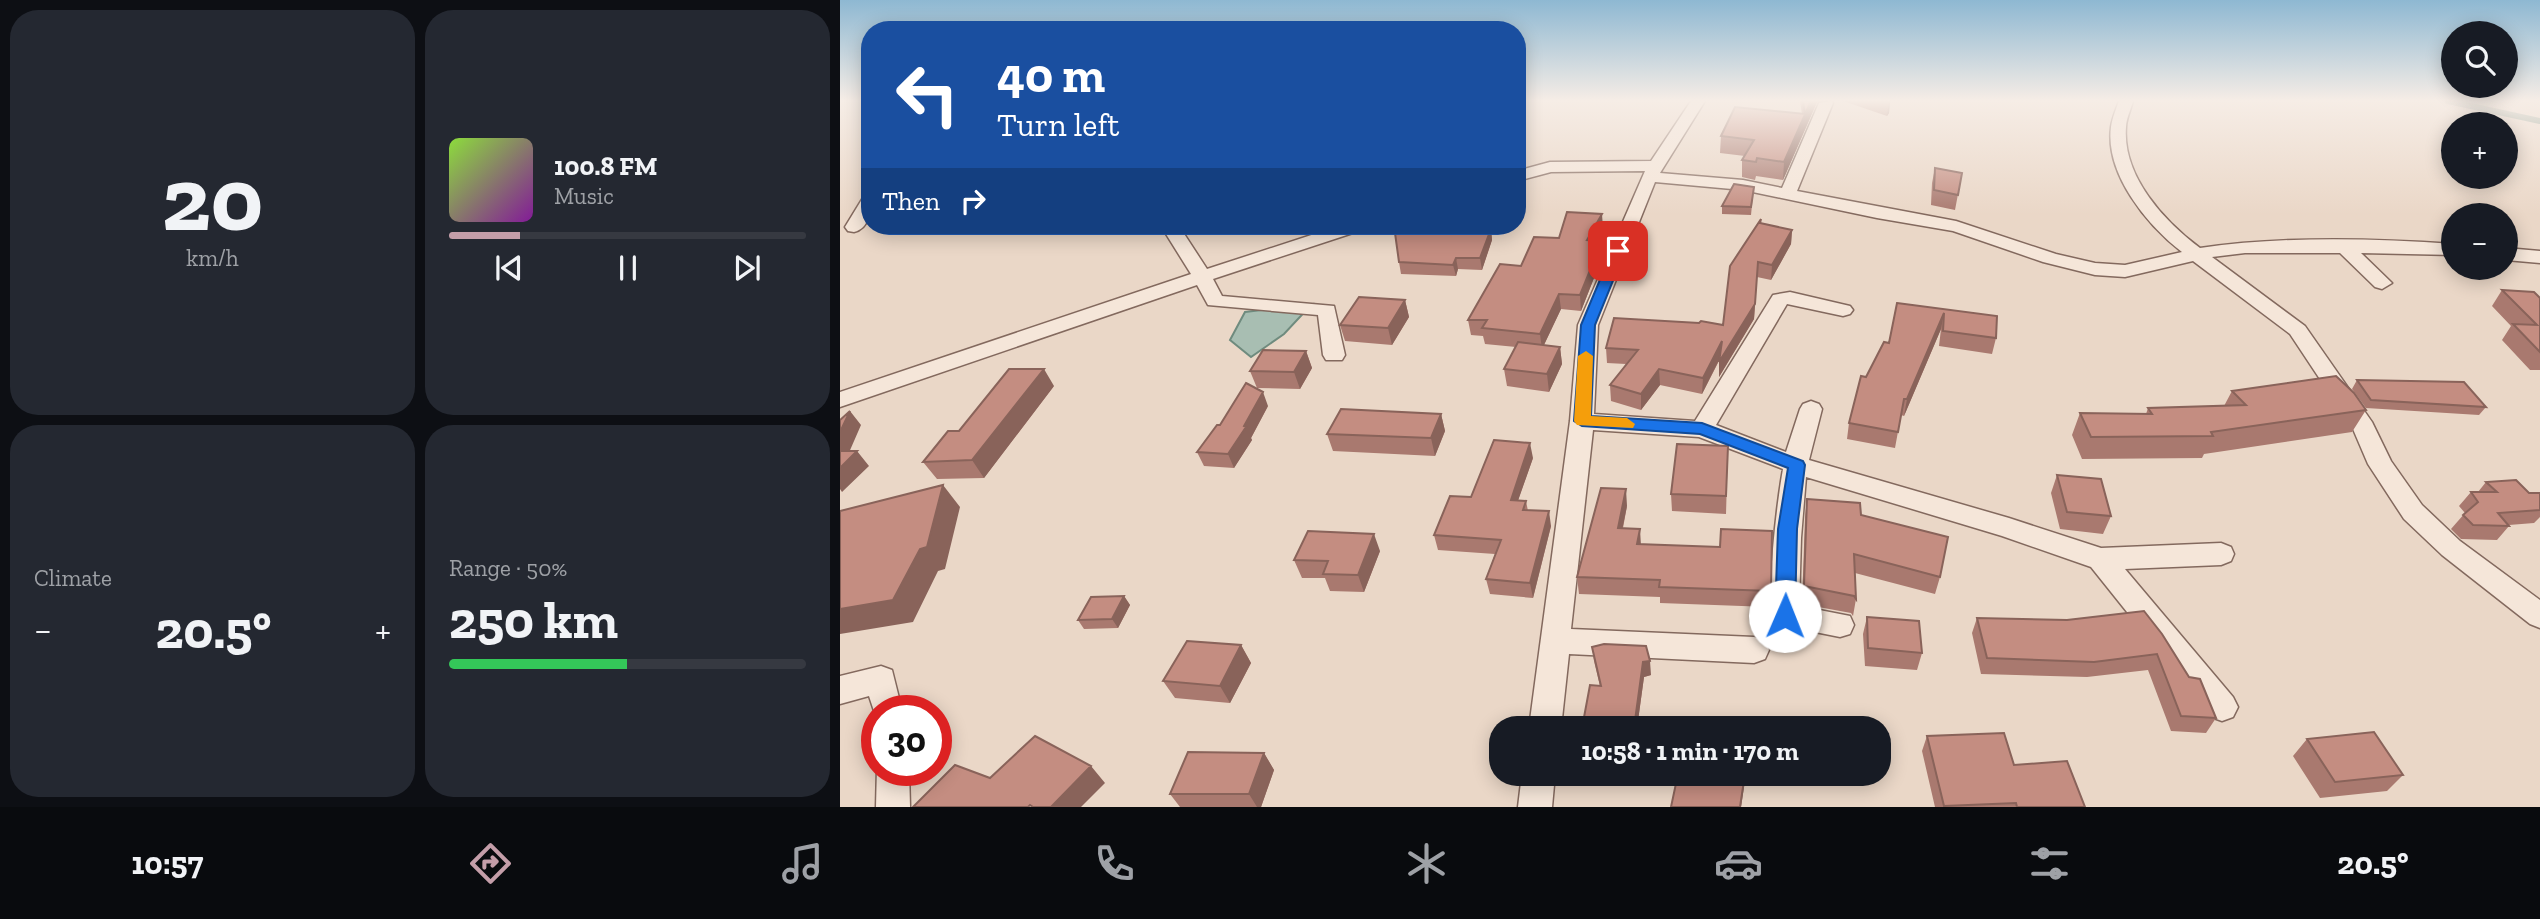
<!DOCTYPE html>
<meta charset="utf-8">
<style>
:root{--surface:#171b24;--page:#242831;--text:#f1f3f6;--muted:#9ea1a6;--line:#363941;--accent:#c49ea9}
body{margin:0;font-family:"Zilla Slab",serif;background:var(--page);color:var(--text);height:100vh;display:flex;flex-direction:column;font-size:26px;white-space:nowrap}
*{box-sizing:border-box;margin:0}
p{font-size:23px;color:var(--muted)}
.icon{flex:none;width:38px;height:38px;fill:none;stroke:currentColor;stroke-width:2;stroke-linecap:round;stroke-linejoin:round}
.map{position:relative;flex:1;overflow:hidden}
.drawer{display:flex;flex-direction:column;gap:10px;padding:10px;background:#0d0f14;width:840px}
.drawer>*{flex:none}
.banner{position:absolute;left:21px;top:21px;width:665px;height:214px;border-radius:28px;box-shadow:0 4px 18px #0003;background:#1a4fa0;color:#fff;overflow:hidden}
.fabs{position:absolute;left:1601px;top:21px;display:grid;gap:14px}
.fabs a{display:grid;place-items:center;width:77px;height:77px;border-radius:50%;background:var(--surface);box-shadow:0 4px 18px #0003;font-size:35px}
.speed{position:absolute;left:21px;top:695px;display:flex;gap:14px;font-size:35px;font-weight:700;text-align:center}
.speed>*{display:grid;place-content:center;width:91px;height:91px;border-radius:50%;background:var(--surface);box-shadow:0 4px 18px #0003;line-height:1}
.speed .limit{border:10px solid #d22;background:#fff;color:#111}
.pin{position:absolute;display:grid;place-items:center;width:60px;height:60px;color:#fff;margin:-30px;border-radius:14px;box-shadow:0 4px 10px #0006}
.me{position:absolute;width:77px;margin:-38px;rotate:1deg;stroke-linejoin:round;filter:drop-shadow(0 0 5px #0008)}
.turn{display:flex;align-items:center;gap:24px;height:147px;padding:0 21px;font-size:32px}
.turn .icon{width:91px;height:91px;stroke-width:2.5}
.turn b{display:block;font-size:49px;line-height:60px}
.then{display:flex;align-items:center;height:66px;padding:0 21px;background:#0003;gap:14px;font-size:26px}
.big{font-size:52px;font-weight:700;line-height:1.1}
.drawer .card{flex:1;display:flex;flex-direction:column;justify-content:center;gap:10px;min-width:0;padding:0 24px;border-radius:28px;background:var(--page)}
.drawer .dial{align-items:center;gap:0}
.dial b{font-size:91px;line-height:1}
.song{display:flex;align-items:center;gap:21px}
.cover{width:84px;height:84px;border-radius:10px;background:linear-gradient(135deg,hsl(90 70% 55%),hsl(290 70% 35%))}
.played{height:7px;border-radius:4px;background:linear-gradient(90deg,var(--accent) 20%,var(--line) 20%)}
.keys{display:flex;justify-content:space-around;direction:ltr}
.heat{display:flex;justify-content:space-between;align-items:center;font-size:38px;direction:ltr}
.charge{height:10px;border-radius:5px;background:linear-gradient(90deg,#34c759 50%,var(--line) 0)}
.drawer .tiles{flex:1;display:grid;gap:10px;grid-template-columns:repeat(2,1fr)}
.trip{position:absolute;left:649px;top:716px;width:402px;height:70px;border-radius:28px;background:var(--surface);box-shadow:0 4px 18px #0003;font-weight:700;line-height:70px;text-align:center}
.tab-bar{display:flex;height:112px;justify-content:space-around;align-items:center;background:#090b0e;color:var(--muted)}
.tab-bar .icon{width:49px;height:49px}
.tab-bar .on{color:var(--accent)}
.tab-bar b{font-size:32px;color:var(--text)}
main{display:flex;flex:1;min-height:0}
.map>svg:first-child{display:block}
</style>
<main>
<section class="drawer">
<div class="tiles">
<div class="card dial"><b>20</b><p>km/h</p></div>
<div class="card">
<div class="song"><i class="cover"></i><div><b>100.8 FM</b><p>Music</p></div></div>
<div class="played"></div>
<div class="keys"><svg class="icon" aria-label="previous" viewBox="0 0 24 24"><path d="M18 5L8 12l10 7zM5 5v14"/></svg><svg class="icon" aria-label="pause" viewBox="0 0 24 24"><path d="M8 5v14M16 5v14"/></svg><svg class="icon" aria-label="next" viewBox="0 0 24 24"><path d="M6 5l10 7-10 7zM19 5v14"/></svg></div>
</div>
<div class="card"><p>Climate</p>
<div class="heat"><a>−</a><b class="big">20.5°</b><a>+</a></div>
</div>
<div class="card"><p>Range · 50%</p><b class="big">250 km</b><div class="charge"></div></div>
</div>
</section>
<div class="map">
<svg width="1700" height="807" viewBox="0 0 1700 807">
<rect width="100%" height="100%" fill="#ead7c7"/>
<path fill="#a8beb2" stroke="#6f8b7e" stroke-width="2" d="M472,304L444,334L411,357L390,340L405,312Z"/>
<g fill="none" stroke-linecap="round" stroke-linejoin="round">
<path stroke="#6f8b7e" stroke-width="6" d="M1608,101L1700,121"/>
<g stroke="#83695e" stroke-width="3">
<path id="street" d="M851,101H865L820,173L903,180L942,188L979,103L992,101L993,103L957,191L1116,221L1216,254L1255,263L1285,265L1342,252C1307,225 1265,174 1271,127C1272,119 1276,109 1279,101H1293C1291,109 1286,119 1286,127C1282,176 1324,221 1360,248C1442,236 1530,238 1614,244V255L1521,253L1552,283L1542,289L1535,287L1500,253H1405L1372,257L1465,326L1532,422L1551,461L1582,505L1620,541L1700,600V628L1690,624L1602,555L1564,519L1528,464L1513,429L1450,334L1353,261L1285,277L1255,275L1203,262L1113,231L1037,218L903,190L815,182L758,325L754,414L855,421L933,295L950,292L1010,306L1013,310L1010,314L1003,316L947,304L876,425L946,452L960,409L963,404L971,401L979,404L982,409L969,460L1169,518L1261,548L1381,543L1391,547L1394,554L1391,561L1381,565L1285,569L1393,697L1398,707L1393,717L1382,721L1371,717L1251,567L1162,536L966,477L961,538L959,606L1010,616L1014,625L1010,634L1000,637L935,624C924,603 938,497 943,469L859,437L753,430L731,629L914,637L925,641L929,650L925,659L914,663L729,654L721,728H689L730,421L738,325L805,171L711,172L677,181V171L710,162L811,161Z
M30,195C30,209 31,228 14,232L8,231L5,227L24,196Z
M321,226H339L367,269L499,226H525L522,230L373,279L382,296L494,306L505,355L502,360H486L483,355L478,315L368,305L357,285L0,407V392L351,274Z
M1666,248L1700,251V263L1666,260Z
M41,666L52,670L62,710H37V720L29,696L0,704V676Z
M37,767V770H69L70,807H36Z
M682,774H715L712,807H678Z"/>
</g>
<use href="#street" fill="#f5e6d9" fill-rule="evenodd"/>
</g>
<path fill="#a9796f" d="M960,101H979L977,102L943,180L916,176L915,180L902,177V160L905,156L880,153L881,136L962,114Z
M1003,101H1050L1049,113L1047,116Z
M1095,168L1122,173L1115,210L1091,205L1092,183Z
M913,195L911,215L882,214V206Z
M920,223L952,230L951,244L931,280L917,277L914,319L879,377L880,359L862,394L820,385L801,410L771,401L770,385L786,364L767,363L766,348L883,325Z
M763,228L756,240L763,255L741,311L721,309L704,345L720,347L722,364L709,392L667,386L664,369L676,347L645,344L643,336L631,335L628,320L681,266L719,238Z
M600,229H651L652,240L642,270L618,269L616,276L561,274L559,262Z
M1662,290L1700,298V370H1690L1662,340L1671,326L1652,306Z
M565,300L569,317L552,345L505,341L500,325Z
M1057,303L1157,316L1156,338L1152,354L1099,346L1101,329L1064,416L1061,415L1055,448L1007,439L1009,423L1026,377L1049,343Z
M466,351L472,368L460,389L417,388L410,371Z
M1517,380L1646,407L1639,415L1526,408L1512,389Z
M214,386L144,478L97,479L83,462L119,431Z
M1392,391L1526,410L1512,432L1364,454L1362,458L1242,459L1232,435L1240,413L1306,414L1308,408L1384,406Z
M428,406L411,438L412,440L394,468L364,466L357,452L380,425Z
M601,414L605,431L595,456L493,451L487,434Z
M888,446L886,514L832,511L831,494Z
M693,458L678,500L686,501L688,511L711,526L693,598L650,594L646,579L655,554L598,550L594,535L631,497Z
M1217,475L1271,516L1263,534L1220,529L1211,493Z
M1646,482L1689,493H1700V517L1694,523L1669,525V526L1657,540L1621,539L1611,529L1625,513L1619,506L1631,492H1638Z
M967,499L1021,515L1100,577L1095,594L1015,573L1016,599L1013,616L1011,613L962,604L965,517Z
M787,506L783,528L801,544L931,591L929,607L820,603V597L739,594L737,577Z
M540,551L524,592L490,591L485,578H462L454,560Z
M284,596L290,605L278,628L244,629L238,620Z
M1304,611L1376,718L1366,733L1331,731L1308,670L1247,677L1141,674L1132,633L1137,618L1227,620Z
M1027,617L1082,653L1077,670L1025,666L1023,634Z
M401,645L411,663L390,703L335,698L323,681Z
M752,647L811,675L804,677L797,728H742L760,686L754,661Z
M1087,736L1174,765L1245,807H1095L1082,751Z
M1467,739L1563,775L1547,791L1480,798L1453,756Z
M424,753L434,770L421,807H340L330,794Z"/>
<path fill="#89635a" d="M971,101H979L977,102L943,180L944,162Z
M1049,101H1050L1049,113L1047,116Z
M762,214L763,228L748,255L747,240Z
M651,229L652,240L642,270L640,258Z
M952,230L951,244L931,280L932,265Z
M762,241L763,255L741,311L740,295Z
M616,258L618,269L616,276L613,265Z
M918,262L914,319L879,377V362Z
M719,294L721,309L702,349L700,334Z
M565,300L569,317L552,345L548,328Z
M1104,313L1101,329L1064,416L1067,399Z
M882,341L881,356L862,394L863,378Z
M720,347L722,364L709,392L707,374Z
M466,351L472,368L460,389L454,372Z
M204,369L214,386L144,478L132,460Z
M819,369L820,385L801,410V394Z
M423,392L428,406L411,438L412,440L394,468L388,454Z
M10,411L21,425L4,464L17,451L29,466L2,492L0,489V432Z
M601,414L605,431L595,456L591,438Z
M690,443L693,458L673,515L671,500Z
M103,485L120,507L105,569L98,571L73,622L0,634V609Z
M786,489L787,506L779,545L778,528Z
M709,511L711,526L693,598L690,583Z
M800,529L801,546L797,544Z
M534,534L540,551L524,592L518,575Z
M284,596L290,605L278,628L272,619Z
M401,645L411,663L390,703L380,686Z
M810,661L811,675L804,677L797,728H794L803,662Z
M424,753L434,770L421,807H417L409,794Z
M251,766L265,783L241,807H211Z
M905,774H906L901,807H900Z"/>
<path fill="#c48d81" stroke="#89635a" stroke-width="2" d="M963,101H971L944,162L917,158L916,162L902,160L914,140L881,136L895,107L965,114Z
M1095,168L1122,173L1118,195L1094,190Z
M894,184L914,187L911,207L882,206Z
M727,212L762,214L747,240L762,241L740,295L719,294L700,334L642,328L647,320H628L660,264L681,266L694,237L719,238Z
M921,219L920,223L952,230L932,265L918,262L915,304L879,362L882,341L863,378L819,369L801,394L770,385L798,350L766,348L774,318L859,323L861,321L883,325L890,266Z
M599,226L600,229H651L640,258H616L613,265L559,262L555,233Z
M1662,290L1694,292L1700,298V352L1673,324L1697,325Z
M519,297L565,300L548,328L500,325Z
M1057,303L1157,316L1156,338L1103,331L1104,313L1067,399H1064L1058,432L1009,423L1021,376L1026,377L1044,342L1049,343Z
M678,342L720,347L707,374L664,369Z
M423,350L466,351L454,372L410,371Z
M169,369H204L132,460L83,462L108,431H119Z
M1496,376L1514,393L1526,410L1371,432L1373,436L1251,437L1240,413L1312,414L1308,408L1406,405L1392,391Z
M1517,380L1624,382L1646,407L1531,400Z
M406,383L423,392L404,426L406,427L388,454L357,452L377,425H380Z
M501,409L601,414L591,438L487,434Z
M10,411L0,432V420Z
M654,440L690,443L671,500L686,501L683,510L709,511L690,583L646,579L661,540L594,535L610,496L631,497Z
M837,444L888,446L886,496L831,494Z
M0,451H17L0,468Z
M1217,475L1261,479L1271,516L1227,512Z
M1676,480L1689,493H1700V510L1658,513L1669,526L1633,525L1623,515L1638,502L1631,492H1657L1646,482Z
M103,485L87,547L80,549L53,600L0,609V511Z
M761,488L786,489L778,528L800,529L797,544L880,547L881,529L932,531L931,591L819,587L820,580L737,577Z
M967,499L1020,503L1021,515L1108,537L1100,577L1014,554L1016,599L1014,596L964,586Z
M468,531L534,534L518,575L483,574L488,561L454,560Z
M284,596L272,619L238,620L251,597Z
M1304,611L1322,634L1349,677L1360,679L1376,718L1341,716L1317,654L1254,662L1147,658L1137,618L1227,620Z
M1027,617L1079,621L1082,653L1028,648Z
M347,641L401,645L380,686L323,681Z
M764,644L806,646L810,661L803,662L794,728H742L750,685L761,686L752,647Z
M1534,732L1563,775L1495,782L1467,739Z
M1164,733L1174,765L1227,761L1245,807H1177L1176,803L1104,806L1087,736Z
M195,736L251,766L211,807H193L190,805L188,807H73L115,765L150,778Z
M348,752L424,753L409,794H330Z
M838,774H905L900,807H831Z"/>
<linearGradient id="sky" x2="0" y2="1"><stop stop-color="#8eb8d2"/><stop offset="0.47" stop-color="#f6ede6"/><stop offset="1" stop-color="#f6ede6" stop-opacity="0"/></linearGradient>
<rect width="1700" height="214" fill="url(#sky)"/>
<path fill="#1a73e8" stroke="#114b97" stroke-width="2" d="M778,247L785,251L755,325L751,416L862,423L963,461L965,465L957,529L955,616L952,622L945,625L938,622L935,616L938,529L948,468L860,434L742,426L734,421L741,325L772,251Z"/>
<path fill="#f59e0b" d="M746,351L753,356L751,416L787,418L795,424L793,428L737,425L734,421L738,356Z"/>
</svg>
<div class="fabs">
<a><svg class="icon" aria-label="search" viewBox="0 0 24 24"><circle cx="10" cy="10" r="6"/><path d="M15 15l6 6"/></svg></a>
<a>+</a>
<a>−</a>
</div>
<div class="speed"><div class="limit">30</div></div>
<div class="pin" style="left:778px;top:251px;background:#d93025"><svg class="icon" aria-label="arrive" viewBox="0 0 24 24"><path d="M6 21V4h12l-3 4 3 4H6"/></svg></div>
<svg class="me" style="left:945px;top:616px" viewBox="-20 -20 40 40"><circle r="19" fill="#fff"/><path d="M0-13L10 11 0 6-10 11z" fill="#1a73e8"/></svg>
<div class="trip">10:58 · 1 min · 170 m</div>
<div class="banner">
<div class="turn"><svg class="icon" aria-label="left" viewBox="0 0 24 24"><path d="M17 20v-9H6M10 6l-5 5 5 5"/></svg><div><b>40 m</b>Turn left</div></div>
<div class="then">Then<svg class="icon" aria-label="right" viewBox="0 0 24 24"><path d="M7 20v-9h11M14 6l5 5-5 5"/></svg></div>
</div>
</div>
</main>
<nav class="tab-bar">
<b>10:57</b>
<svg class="icon on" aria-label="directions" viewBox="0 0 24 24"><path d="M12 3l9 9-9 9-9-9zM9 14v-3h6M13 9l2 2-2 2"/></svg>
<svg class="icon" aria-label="music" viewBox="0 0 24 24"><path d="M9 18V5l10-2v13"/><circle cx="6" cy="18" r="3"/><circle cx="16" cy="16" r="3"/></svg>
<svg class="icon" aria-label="phone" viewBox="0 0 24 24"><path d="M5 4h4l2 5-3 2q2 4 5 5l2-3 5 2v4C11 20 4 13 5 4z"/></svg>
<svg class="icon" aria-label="climate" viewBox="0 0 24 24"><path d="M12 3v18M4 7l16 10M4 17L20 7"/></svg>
<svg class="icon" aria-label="car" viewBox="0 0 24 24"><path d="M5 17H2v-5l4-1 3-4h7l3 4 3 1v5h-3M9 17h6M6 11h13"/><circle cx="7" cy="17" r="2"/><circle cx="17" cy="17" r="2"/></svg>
<svg class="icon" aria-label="filters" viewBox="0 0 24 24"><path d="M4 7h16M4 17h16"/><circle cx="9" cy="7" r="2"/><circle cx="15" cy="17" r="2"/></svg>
<b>20.5°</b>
</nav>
